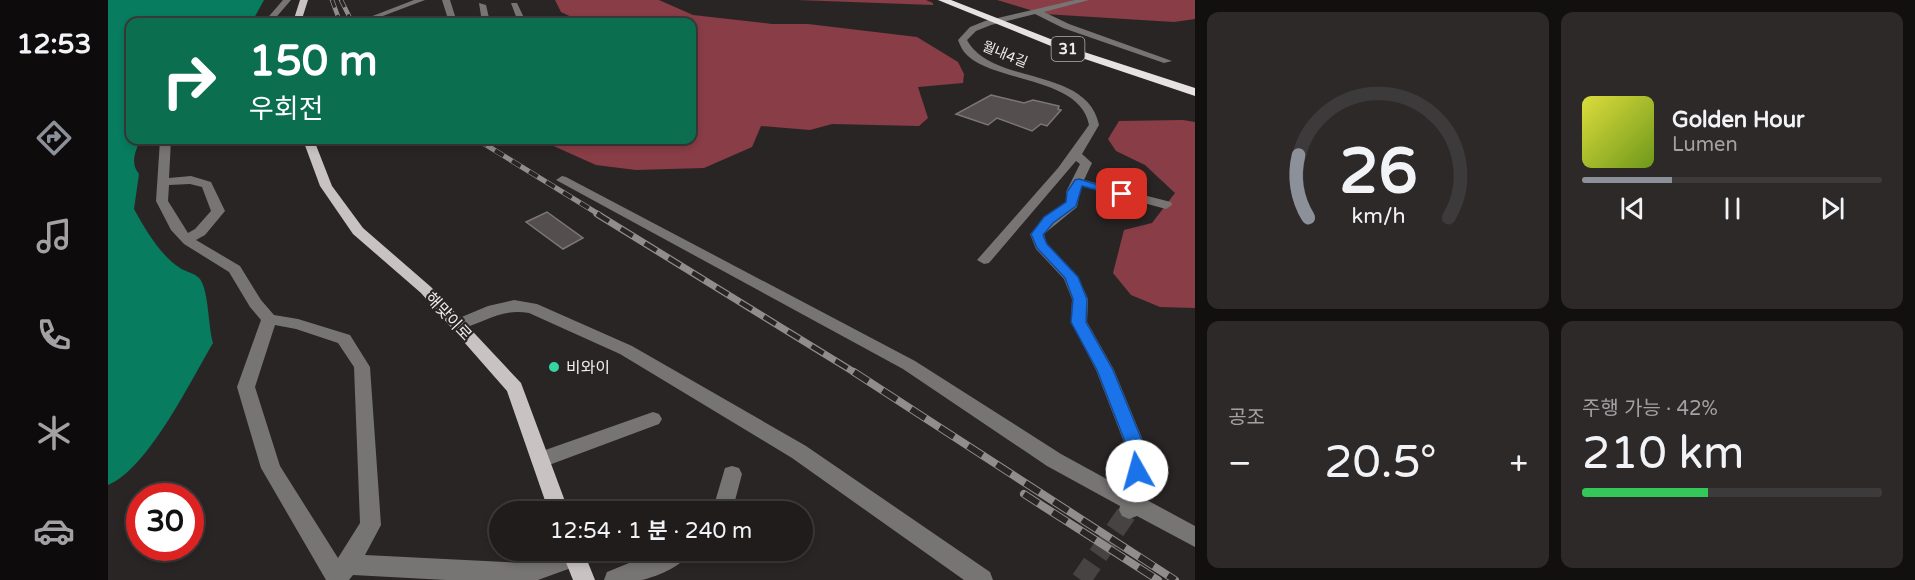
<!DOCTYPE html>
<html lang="ko">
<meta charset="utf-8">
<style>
:root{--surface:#201c1c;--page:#2d2929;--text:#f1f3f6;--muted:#a2a1a3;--line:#3d3a3b;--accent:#8c9099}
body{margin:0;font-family:"Varela Round","Noto Sans KR",sans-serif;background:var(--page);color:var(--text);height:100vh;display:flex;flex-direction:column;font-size:22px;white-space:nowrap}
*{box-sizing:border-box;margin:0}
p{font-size:20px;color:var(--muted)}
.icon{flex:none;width:33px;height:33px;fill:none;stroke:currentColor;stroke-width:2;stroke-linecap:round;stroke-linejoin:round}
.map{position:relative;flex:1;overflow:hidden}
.panel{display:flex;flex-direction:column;gap:12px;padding:12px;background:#120f0f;width:720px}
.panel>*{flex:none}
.hud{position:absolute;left:18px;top:18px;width:570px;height:126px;border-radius:12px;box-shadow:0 3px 9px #0003,0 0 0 2px var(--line);background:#0b6e4f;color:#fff;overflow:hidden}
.speed{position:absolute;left:18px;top:483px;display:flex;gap:12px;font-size:30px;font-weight:700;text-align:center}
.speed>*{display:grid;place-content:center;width:78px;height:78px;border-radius:50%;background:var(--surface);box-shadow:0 3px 9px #0003,0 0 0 2px var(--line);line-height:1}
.speed .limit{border:9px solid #d22;background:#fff;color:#111}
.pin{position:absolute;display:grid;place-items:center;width:51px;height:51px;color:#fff;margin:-26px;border-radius:12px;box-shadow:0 3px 9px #0006}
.me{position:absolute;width:66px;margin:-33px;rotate:353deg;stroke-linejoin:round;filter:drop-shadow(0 0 4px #0008)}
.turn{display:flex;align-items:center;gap:21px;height:126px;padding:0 24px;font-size:27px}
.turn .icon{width:78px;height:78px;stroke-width:2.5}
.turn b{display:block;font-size:42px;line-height:51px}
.big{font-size:45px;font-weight:600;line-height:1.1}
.panel .card{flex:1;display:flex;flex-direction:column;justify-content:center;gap:9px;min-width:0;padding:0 21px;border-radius:12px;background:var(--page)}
.panel .dial{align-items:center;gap:0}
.dial svg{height:156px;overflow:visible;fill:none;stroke:var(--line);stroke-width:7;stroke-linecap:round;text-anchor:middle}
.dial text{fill:var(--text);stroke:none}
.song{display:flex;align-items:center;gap:18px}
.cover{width:72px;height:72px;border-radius:9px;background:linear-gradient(135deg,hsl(60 70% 55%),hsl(80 70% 35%))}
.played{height:6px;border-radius:3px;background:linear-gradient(90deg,var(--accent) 30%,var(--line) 30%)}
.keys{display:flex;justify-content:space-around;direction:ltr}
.heat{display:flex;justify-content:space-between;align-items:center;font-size:33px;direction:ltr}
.charge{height:9px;border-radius:4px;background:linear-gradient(90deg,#34c759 42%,var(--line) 0)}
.panel .tiles{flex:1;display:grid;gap:12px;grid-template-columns:repeat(2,1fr)}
.trip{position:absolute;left:381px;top:501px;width:324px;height:60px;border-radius:30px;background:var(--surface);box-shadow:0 3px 9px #0003,0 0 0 2px var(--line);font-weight:600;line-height:60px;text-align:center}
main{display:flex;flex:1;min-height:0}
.tab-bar{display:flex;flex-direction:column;width:108px;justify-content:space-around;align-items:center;background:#0d0b0b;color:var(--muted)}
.tab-bar .icon{width:42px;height:42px}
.tab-bar .selected{color:var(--accent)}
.tab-bar b{font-size:27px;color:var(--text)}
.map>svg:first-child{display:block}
</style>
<main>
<nav class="tab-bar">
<b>12:53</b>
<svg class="icon selected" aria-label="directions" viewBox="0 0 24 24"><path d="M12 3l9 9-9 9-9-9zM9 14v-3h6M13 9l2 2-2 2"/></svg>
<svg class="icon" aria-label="music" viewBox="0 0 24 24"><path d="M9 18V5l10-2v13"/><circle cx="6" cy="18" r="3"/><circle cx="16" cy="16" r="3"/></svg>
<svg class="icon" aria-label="phone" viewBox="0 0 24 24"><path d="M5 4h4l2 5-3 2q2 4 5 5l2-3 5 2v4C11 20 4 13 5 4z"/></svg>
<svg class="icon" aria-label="climate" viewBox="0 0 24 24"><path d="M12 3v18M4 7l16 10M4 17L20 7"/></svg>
<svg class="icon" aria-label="car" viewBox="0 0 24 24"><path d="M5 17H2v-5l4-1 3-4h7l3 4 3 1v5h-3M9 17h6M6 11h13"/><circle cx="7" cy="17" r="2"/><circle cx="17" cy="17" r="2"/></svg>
</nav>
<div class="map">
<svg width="1087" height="580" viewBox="0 0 1087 580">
<rect width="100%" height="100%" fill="#2a2525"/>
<path fill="#893d46" d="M447,0H551L585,15L664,24H700L809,37L850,62L856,74L855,83L810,87L820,118L811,126L724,124L702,130L653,126L644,147L596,168L528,170L488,165L441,144L386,143L383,140H584V22H474L453,12Z
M689,0H818L825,3V5Z
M889,0H1087V19L1066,22L936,14Z
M1075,120L1087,122V308L1052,307L1023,295L1005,273L1016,230L1044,223L1067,193L1037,165L1008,151L1000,139L1011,121Z"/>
<path fill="#077c5e" d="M0,0H156L144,22H22V140H33C27,150 22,164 31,174L26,209C37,229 52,255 72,268C78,272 87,273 92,279C101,292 100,326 105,343C83,380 40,469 0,485Z"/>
<path fill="#544e4e" stroke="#7d7677" stroke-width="1.5" d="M883,95L916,103L925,100L951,106L950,109L953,110L939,126L933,124L924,131L889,118L880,125L848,114Z
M439,212L475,238L455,249L418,222Z"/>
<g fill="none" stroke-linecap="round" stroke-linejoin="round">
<path stroke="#484343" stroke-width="20" stroke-dasharray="20 10" stroke-linecap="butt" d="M973,580L1021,510"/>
<path fill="#777474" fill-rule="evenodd" d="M175,0H183L164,22H156Z
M306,0H317L259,22H249Z
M334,0H342L348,19L352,22H341Z
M967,0H981L936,12L961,24L1064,61L1056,63L955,28L927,14L883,25L868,31L859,40C884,86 979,66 991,125L974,154L984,163L976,180L1063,202L1064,205L1058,209L973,186L969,207L936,234L939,245L970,277L980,299L979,322L1006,370L1041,455L1037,499L1087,526V547L1029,516L1021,519L1014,516L1011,510L1012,506L939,466L795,369L448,180L454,176L458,177L807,361L953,454L1017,489L1021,455L988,370L963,322L964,299L956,279L928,249L922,234L958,203V192L972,164L968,161L881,263L876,264L869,260L950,168L981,125C972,77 890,83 860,56C855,52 852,45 850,40L862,27L877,21Z
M371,3L378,5L382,22H374Z
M403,3H409L418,22H410Z
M52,140H63L61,178L83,176L103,182L117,211L97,235L88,240L132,266L153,300L166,315L190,319L242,335L262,367L273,525L257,555L417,563L455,550H474L477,557L474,564L430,580H338L245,575L241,580H218L153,468L129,387L153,320L142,307L121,272L76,244L63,230L48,201ZM82,184L94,187L103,211L87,229L80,233L60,201L61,185ZM167,325L188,329L230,343L246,367L252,523L230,558L172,466L147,387Z
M406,300L429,304L524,346L698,446L882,572L885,580H856L684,458L512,354L421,313C392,308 376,323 350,330L342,325L344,321L380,306Z
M545,412L551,414L554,419L551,424L433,468L426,466L423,460L426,454Z
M624,466L631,468L634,474L624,512H604L617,468Z
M553,550H583C576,566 550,576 534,580C523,580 508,580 496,580L499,572Z"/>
<path fill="#c8c2c2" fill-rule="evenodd" d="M192,0H200L193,22H185Z
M195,140H206L224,186L255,228L323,287L413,383L461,512H441L399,391L313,293L245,234L212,186Z
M453,550H475L487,580H465Z"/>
<path fill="#e8e1e1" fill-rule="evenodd" d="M830,0H843L973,51L1087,88V96L965,55Z"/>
<g stroke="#918d8d" stroke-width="4.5">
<path id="rail-far3" d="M224,0L232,22
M233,0L244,22"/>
</g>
<g stroke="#918d8d" stroke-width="5">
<path id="rail-far2" d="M370,140L492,215"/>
</g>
<g stroke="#918d8d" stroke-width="7">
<path id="rail-far1" d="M489,214L749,374"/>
</g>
<g stroke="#918d8d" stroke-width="8">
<path id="rail" d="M746,372L1067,580
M916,494L1050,580"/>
</g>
<use href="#rail-far3" stroke="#2a2525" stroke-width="3" stroke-dasharray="8" stroke-linecap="butt"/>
<use href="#rail-far2" stroke="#2a2525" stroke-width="4" stroke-dasharray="10" stroke-linecap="butt"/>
<use href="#rail-far1" stroke="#2a2525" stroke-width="4.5" stroke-dasharray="14" stroke-linecap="butt"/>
<use href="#rail" stroke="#2a2525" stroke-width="6" stroke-dasharray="17" stroke-linecap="butt"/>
</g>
<path fill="#1a73e8" stroke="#114b97" stroke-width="1.5" d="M971,179L1020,194L1014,197L974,186L968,206L945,223L935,235L939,244L970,277L979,299L978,322L1005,370L1040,455L1036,477L1029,479L1023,477L1020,471L1022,455L1014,434L989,370L963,322L965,299L957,278L929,248L923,234L936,217L958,202L959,192L967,180Z"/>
<circle fill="#37d4a6" stroke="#2a2525" stroke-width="2" cx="446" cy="367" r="6"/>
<g text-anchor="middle" stroke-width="4.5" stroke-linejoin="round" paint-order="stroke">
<g font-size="14" fill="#efecec" stroke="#2a2525">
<text transform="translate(897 54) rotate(22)" y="5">월내4길</text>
</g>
<rect fill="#2a2525" stroke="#b4b0b0" stroke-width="1.5" x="943.5" y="37" width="33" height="24" rx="4.5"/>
<g font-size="15" font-weight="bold" fill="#efecec">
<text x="960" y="54">31</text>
</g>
<g font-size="16" fill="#efecec" stroke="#2a2525">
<text transform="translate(341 316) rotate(47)" y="6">해맞이로</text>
</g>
<g font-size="16" fill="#efecec" stroke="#2a2525" text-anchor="start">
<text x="458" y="373">비와이</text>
</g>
</g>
</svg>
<div class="speed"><div class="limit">30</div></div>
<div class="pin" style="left:1014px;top:194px;background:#d93025"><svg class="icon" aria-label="arrive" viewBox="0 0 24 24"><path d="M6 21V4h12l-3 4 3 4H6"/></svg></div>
<svg class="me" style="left:1029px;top:471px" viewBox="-20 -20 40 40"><circle r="19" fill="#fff"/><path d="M0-13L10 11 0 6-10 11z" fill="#1a73e8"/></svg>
<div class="trip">12:54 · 1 분 · 240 m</div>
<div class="hud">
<div class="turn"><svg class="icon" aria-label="right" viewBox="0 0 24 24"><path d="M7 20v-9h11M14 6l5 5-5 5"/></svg><div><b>150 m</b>우회전</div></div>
</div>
</div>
<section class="panel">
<div class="tiles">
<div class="card dial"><svg viewBox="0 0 100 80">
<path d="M14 69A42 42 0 1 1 86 69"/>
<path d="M14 69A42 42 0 0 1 9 37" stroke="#8c9099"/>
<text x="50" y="56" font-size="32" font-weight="700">26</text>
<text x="50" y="72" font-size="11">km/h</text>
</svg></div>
<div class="card">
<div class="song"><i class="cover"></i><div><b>Golden Hour</b><p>Lumen</p></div></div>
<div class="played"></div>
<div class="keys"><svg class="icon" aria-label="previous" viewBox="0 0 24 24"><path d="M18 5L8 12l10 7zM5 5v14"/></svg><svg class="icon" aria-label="pause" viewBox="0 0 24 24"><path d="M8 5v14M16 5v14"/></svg><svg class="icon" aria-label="next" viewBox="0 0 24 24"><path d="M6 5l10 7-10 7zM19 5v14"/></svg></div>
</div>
<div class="card"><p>공조</p>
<div class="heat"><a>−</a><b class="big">20.5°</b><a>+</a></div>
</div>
<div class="card"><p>주행 가능 · 42%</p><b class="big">210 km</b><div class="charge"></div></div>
</div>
</section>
</main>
